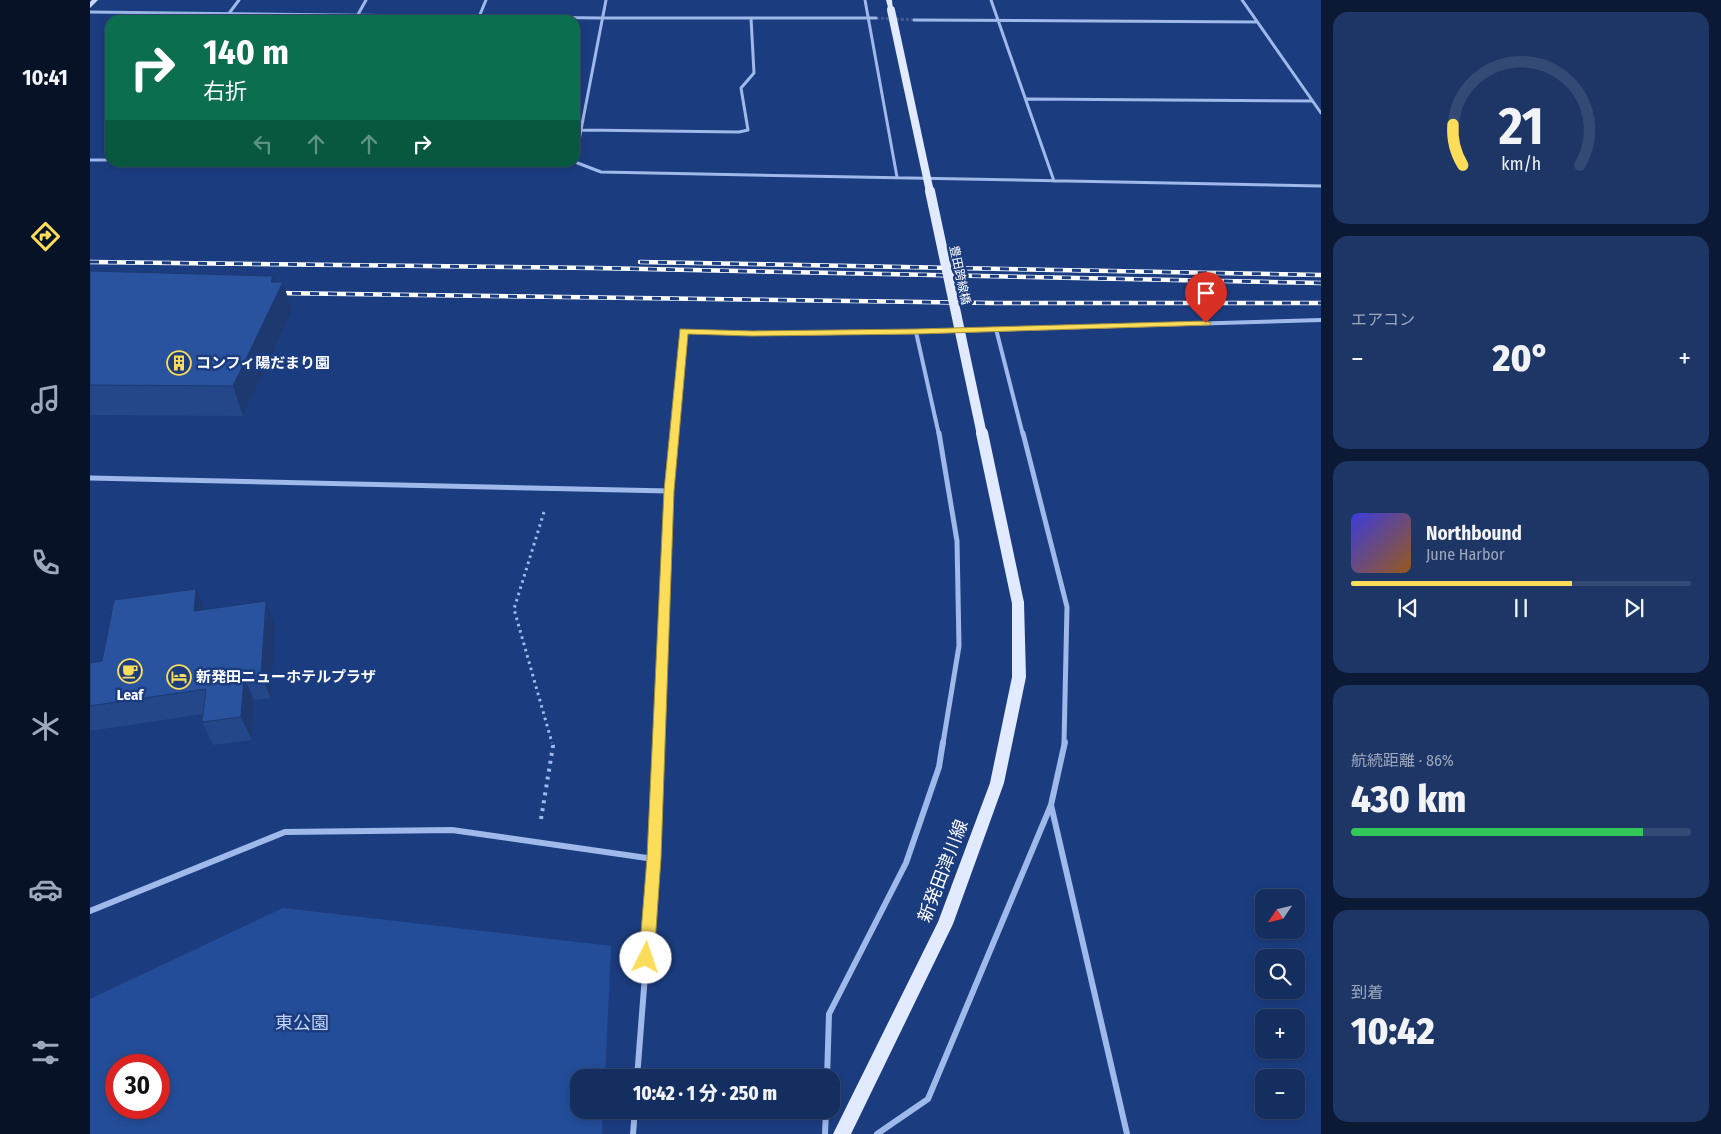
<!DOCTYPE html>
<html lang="ja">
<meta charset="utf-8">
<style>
:root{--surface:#142e60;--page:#1d3666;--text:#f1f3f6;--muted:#9da8bd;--line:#334a75;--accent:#fcdd5a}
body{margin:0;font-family:"Fira Sans Condensed","Noto Sans JP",sans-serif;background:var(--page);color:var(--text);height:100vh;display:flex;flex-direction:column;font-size:19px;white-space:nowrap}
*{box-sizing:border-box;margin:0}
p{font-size:16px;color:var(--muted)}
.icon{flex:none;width:28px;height:28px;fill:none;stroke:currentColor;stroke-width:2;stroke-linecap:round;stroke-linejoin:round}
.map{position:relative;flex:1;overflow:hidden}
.details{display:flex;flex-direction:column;gap:12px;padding:12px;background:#0b1935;width:400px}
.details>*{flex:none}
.top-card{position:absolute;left:15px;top:15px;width:475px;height:152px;border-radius:15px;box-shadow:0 2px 8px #0003,0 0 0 1px var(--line);background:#0b6e4f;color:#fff;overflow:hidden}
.needle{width:32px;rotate:235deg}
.fabs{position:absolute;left:1165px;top:889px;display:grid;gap:10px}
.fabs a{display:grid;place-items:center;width:50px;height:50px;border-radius:10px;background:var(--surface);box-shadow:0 2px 8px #0003,0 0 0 1px var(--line);font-size:25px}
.speed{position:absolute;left:15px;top:1054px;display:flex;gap:10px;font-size:25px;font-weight:700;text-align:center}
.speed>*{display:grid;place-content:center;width:65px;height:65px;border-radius:50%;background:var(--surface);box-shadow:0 2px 8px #0003,0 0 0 1px var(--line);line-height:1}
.speed .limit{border:8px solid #d22;background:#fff;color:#111}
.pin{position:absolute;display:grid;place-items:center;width:42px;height:42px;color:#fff;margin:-51px -21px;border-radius:50% 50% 50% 0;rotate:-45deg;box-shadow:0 0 5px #0007}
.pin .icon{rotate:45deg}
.me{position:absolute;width:55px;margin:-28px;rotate:4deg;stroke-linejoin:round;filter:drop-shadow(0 0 4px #0008)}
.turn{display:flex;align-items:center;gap:18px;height:105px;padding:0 15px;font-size:22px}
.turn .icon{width:65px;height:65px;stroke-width:2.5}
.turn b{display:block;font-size:35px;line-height:42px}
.lanes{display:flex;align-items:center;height:48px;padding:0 15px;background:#0003;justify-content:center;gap:25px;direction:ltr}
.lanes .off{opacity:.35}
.big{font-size:38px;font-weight:800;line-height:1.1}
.details .card{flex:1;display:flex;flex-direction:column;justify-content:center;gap:8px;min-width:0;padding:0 18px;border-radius:15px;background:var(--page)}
.details .dial{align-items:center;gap:0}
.dial svg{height:130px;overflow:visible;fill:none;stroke:var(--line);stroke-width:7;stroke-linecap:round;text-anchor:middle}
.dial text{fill:var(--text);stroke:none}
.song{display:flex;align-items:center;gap:15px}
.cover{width:60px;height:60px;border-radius:8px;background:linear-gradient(135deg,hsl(240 70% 55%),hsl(30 70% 35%))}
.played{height:5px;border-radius:2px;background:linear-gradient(90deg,var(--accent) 65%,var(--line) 65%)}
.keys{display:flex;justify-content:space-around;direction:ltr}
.heat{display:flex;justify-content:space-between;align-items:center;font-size:28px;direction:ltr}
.charge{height:8px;border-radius:4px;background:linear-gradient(90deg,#34c759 86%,var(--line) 0)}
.trip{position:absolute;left:480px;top:1069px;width:270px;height:50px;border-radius:15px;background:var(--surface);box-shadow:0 2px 8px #0003,0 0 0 1px var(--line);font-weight:800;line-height:50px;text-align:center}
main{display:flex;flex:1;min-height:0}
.tabs{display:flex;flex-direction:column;width:90px;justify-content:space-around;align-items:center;background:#081226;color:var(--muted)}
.tabs .icon{width:35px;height:35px}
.tabs .selected{color:var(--accent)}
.tabs b{font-size:22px;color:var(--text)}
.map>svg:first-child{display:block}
</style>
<main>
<nav class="tabs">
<b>10:41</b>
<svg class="icon selected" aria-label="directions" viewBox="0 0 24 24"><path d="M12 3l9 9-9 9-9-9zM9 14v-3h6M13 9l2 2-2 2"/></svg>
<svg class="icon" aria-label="music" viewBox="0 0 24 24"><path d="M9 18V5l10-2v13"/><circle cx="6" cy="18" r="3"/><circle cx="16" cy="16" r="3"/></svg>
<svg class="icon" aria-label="phone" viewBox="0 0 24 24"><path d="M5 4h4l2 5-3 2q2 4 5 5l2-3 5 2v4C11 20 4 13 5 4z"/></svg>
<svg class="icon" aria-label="climate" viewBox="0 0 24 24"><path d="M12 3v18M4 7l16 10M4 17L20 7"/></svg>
<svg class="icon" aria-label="car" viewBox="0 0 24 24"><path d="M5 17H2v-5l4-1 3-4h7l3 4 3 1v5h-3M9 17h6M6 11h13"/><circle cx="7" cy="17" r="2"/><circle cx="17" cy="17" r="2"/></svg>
<svg class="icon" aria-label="filters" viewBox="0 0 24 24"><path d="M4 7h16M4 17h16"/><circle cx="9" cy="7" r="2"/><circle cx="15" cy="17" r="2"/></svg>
</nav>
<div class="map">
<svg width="1231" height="1134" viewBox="0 0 1231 1134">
<rect width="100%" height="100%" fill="#1b3d80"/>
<path fill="#244d99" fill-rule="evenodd" d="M193,908L521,946L515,1077L489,1078V1110H513L512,1134H0V999ZM26,1065H69V1108H26Z"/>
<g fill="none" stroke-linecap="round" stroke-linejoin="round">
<path stroke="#3d5a93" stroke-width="3" stroke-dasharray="3 2" stroke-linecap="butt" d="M786,18L824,20"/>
<path stroke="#9eb9ea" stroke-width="3" stroke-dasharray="2.5 4" stroke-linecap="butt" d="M454,512L424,609L462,743"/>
<path stroke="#9eb9ea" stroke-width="4" stroke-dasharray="3 5" stroke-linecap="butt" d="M451,819L463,746L462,742"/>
<path stroke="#9eb9ea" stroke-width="3" d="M775,0L807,177
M901,0L964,181
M1152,0L1231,113
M0,12L513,18H786
M389,17L396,0
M134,20L149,0
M265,20L276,0
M824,20L1167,22
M937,99L1222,101
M491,130L649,132L658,130L651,88L664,73L661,18
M0,160H20
M485,161L516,0
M147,162L199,164L430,162
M485,162L511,172L1231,186"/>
<path stroke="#9eb9ea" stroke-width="4" d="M906,329L933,435
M826,332L849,435
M584,435L594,331L662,334L826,332L1231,320"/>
<path stroke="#9eb9ea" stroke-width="5" d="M849,433L867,541L869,646L853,743
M933,433L977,607L974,743
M0,478L579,491
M569,743L579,491L584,433"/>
<path stroke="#9eb9ea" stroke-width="6" d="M961,805L1037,1134
M0,911L195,832L362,830L564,859
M547,1078L564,859L569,742
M737,1078L739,1014L816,863L849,767L853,742
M543,1134L545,1110
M735,1134L736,1110
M787,1134L838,1099L961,805L975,742"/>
<path fill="#c9d9f7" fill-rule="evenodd" d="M2,0H8L0,8V2Z"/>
<path fill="#e1eafe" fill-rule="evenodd" d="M796,0H802L803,11H799Z
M928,598L933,600L934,603L936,677L914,783L863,924L761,1134H743L848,922L900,783L922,677V603L923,600Z"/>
<g stroke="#fff" stroke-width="4.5">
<path id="rail" d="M0,262L505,268L1231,283
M550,262L1231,275
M184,293L903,303H1231"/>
</g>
<use href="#rail" stroke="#1b3d80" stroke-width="3" stroke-dasharray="9" stroke-linecap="butt"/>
<path stroke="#e1eafe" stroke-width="8" d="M801,10L840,192"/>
<path stroke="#e1eafe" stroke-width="10" d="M840,191L892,435"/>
<path stroke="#e1eafe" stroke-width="12" d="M892,433L928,603"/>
</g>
<path fill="#234789" d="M0,271L183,276L184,282L202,311L153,416L0,415Z
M176,601L185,625L181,698L164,700L162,740L123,745L112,722L113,714L0,731V663L12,661L115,609Z"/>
<path fill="#1d396f" d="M183,276L188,293L193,282L202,311L153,416L143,386Z
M106,589L116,612L104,611Z
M176,601L185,625L181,698L171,675Z
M154,677L164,700L162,740L151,717Z"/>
<path fill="#29529f" stroke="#1d396f" d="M0,271L183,276L181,282H193L143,386L0,385Z
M106,589L104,611L176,601L171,675L154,677L151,717L112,722L116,689L0,706V663L12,661L24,600Z"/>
<path fill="#fcdd5a" stroke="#a4903a" d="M1116,321L1121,323L1120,325L826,334L662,336L598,334L584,491L571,858L564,958L562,963L556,965L551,963L549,958L557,858L574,491L590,329L662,331L826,329Z"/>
<defs>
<g id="building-ring" transform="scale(1.25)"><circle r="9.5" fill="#1b3d80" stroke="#fcdd5a" stroke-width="1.5"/><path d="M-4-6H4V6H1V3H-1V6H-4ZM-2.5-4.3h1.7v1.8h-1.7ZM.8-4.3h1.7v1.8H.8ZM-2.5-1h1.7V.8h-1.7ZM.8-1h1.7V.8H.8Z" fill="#fcdd5a"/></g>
<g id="cafe-ring" transform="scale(1.25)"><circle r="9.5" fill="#1b3d80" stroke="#fcdd5a" stroke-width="1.5"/><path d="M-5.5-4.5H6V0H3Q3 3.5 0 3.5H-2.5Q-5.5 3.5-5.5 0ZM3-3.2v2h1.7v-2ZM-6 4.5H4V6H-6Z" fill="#fcdd5a"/></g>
<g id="hotel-ring" transform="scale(1.25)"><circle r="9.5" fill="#1b3d80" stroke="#fcdd5a" stroke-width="1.5"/><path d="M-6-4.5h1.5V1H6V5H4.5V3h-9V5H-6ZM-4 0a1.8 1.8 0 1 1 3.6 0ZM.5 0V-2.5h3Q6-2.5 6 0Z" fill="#fcdd5a"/></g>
</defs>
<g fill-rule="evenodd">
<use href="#building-ring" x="89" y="363"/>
<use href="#cafe-ring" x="40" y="671"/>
<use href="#hotel-ring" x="89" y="677"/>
</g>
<g text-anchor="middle" stroke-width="5" stroke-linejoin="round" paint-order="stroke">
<g font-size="12" fill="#fff" stroke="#1b3d80">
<text transform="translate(870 275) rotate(78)" y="4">豊田跨線橋</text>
</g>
<g font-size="15" font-weight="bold" fill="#fff" stroke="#1b3d80" text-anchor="start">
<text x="106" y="368">コンフィ陽だまり園</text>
<text x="106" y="682">新発田ニューホテルプラザ</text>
<text x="40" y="700" text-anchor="middle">Leaf</text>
</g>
<g font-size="18" fill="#fff" stroke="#1b3d80">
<text transform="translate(853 871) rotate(-69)" y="6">新発田津川線</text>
</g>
<g font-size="18" fill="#c2d5f8" stroke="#1b3d80">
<text x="212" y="1029">東公園</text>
</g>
</g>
</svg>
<div class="fabs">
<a><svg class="needle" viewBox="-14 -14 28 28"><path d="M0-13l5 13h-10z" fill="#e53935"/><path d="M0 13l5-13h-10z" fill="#9da8bd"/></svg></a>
<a><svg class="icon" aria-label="search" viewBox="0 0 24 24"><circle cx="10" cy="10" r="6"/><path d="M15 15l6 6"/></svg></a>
<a>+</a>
<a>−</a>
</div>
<div class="speed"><div class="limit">30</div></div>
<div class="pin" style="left:1116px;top:323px;background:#d93025"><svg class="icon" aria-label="arrive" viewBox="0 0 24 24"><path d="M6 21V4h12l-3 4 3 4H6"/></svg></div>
<svg class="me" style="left:556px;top:958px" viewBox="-20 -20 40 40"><circle r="19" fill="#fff"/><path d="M0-13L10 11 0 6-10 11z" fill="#fcdd5a"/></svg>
<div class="trip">10:42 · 1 分 · 250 m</div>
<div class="top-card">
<div class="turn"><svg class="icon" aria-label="right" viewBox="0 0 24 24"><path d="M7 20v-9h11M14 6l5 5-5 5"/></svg><div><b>140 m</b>右折</div></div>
<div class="lanes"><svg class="icon off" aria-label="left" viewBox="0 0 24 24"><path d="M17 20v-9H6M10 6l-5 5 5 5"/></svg><svg class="icon off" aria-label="ahead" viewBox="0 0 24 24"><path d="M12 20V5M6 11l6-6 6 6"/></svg><svg class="icon off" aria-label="ahead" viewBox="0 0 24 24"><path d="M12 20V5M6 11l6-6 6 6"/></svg><svg class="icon" aria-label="right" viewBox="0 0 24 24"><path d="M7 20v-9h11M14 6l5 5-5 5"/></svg></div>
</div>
</div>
<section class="details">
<div class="card dial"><svg viewBox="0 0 100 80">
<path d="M14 69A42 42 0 1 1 86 69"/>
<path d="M14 69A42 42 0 0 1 8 44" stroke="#fcdd5a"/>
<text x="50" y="56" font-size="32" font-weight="700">21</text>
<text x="50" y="72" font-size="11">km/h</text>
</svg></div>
<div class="card"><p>エアコン</p>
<div class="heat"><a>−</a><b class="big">20°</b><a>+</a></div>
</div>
<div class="card">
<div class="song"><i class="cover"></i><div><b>Northbound</b><p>June Harbor</p></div></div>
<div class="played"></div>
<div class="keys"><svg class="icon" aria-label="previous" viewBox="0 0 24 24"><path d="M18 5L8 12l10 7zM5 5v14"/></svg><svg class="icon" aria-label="pause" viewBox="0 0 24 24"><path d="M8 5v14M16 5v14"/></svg><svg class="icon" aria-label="next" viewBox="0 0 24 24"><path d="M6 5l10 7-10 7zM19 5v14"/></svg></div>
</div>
<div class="card"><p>航続距離 · 86%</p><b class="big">430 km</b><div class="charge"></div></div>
<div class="card"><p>到着</p><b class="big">10:42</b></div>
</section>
</main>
